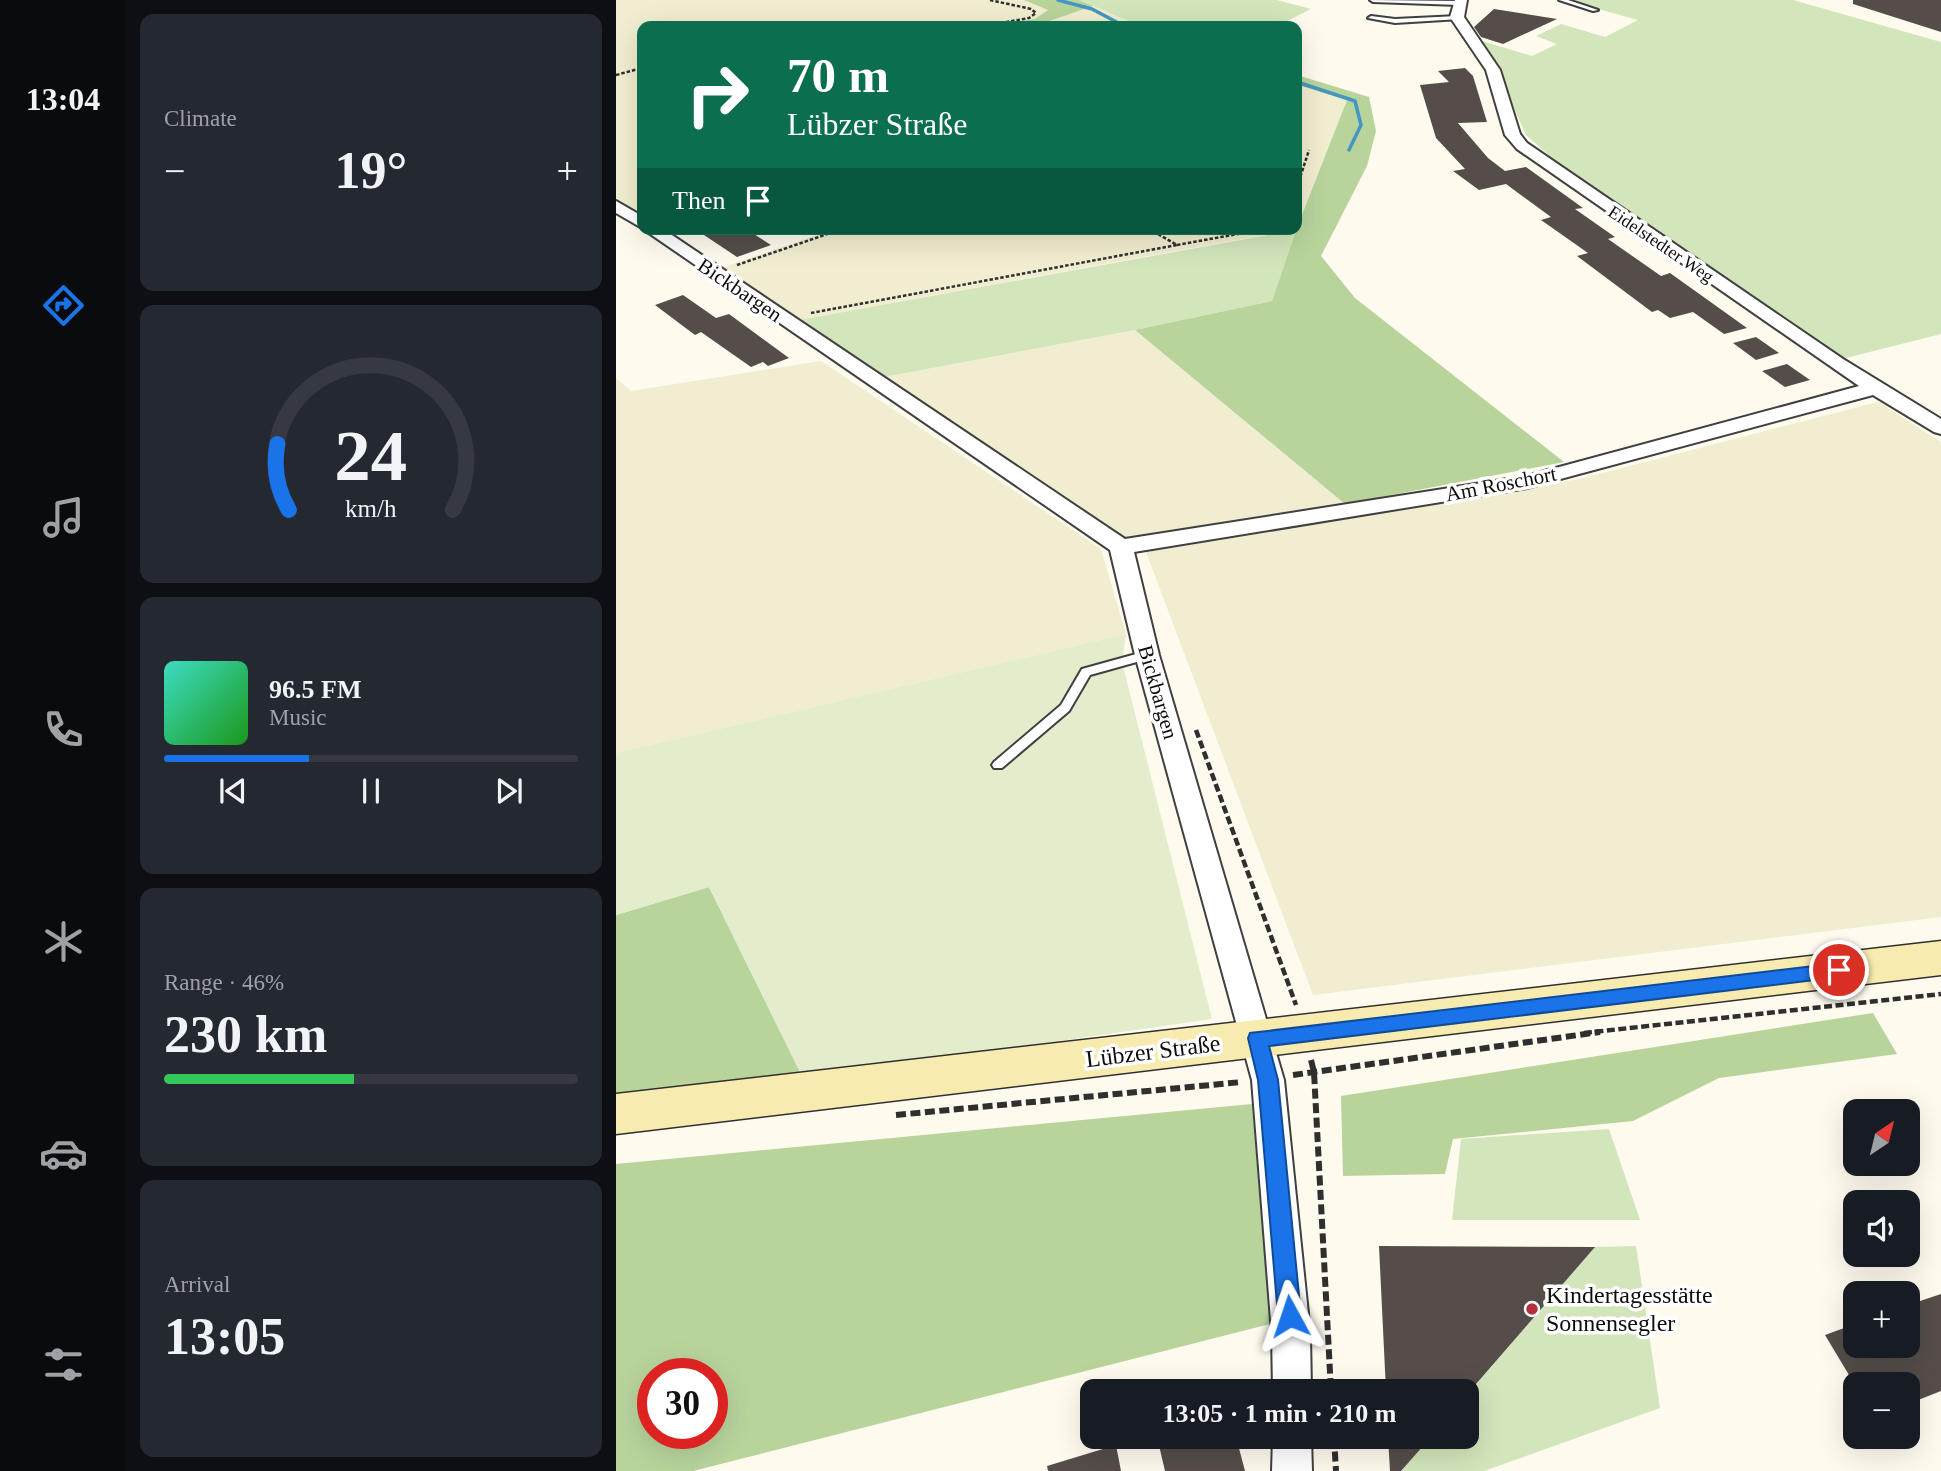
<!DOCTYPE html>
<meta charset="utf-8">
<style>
:root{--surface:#171b24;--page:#242831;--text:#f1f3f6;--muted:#9ea1a6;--line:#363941;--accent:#1a73e8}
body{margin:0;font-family:"Times New Roman",serif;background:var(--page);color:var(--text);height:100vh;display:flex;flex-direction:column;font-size:26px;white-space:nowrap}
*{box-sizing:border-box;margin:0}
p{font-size:23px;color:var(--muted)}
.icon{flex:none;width:38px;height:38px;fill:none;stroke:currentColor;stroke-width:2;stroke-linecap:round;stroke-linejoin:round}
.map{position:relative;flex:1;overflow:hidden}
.side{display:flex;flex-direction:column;gap:14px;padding:14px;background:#0d0f14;width:490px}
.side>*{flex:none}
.hud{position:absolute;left:21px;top:21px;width:665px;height:214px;border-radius:14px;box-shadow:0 7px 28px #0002;background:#0b6e4f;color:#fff;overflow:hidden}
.needle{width:46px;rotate:35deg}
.fabs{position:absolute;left:1227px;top:1099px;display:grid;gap:14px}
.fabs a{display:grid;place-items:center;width:77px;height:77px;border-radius:14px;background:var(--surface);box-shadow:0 7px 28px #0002;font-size:35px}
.speed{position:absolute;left:21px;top:1358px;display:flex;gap:14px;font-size:35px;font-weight:700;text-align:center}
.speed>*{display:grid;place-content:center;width:91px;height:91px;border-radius:50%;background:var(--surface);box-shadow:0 7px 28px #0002;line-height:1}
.speed .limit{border:10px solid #d22;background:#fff;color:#111}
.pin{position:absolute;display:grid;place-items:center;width:60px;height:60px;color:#fff;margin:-30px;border:4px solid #fff;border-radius:50%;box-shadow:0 2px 7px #0007}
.me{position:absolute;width:77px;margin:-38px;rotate:355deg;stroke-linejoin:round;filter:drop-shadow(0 0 5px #0008)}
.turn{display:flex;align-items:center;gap:24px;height:147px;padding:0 35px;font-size:32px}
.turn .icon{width:91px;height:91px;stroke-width:2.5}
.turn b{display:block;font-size:49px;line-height:60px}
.then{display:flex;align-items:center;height:66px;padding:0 35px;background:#0003;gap:14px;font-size:26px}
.big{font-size:52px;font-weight:600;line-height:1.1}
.side .card{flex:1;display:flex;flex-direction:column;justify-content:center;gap:10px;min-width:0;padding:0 24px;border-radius:14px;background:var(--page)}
.side .dial{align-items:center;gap:0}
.dial svg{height:182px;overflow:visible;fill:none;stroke:var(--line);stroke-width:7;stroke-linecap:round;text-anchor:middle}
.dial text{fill:var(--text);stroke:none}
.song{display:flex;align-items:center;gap:21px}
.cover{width:84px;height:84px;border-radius:10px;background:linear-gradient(135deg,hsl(170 70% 55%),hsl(120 70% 35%))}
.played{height:7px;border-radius:4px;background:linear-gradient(90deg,var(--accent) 35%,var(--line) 35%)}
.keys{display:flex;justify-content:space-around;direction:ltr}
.heat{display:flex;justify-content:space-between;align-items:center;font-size:38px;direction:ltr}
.charge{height:10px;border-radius:5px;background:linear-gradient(90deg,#34c759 46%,var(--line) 0)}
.trip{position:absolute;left:464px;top:1379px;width:399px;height:70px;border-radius:14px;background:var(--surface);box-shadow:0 7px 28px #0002;font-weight:600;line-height:70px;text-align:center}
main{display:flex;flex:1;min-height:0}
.menu{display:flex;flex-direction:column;width:126px;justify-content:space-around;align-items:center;background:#090b0e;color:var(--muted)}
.menu .icon{width:49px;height:49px}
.menu .current{color:var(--accent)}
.menu b{font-size:32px;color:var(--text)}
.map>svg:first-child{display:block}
</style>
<main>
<nav class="menu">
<b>13:04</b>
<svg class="icon current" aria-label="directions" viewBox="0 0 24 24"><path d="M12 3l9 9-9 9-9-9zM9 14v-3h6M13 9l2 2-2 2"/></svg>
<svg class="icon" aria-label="music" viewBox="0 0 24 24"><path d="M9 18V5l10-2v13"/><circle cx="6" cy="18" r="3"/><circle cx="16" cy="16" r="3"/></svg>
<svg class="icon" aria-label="phone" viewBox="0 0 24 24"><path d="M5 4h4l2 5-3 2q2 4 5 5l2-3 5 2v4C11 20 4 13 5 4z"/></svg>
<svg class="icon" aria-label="climate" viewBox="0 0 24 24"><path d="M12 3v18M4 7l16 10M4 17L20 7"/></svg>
<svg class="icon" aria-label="car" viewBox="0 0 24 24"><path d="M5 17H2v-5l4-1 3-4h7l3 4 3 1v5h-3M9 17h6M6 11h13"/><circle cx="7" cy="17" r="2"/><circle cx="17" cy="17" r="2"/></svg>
<svg class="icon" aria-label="filters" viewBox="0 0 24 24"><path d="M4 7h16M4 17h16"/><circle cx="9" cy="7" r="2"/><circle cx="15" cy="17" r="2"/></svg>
</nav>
<section class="side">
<div class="card"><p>Climate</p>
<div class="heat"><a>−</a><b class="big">19°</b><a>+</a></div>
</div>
<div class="card dial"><svg viewBox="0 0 100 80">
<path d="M14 69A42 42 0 1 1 86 69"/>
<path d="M14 69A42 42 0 0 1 9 40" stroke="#1a73e8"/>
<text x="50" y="56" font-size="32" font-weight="700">24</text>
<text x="50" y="72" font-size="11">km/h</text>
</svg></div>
<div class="card">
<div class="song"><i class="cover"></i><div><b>96.5 FM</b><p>Music</p></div></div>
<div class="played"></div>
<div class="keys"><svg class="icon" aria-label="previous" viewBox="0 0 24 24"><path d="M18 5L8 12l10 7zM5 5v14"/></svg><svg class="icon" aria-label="pause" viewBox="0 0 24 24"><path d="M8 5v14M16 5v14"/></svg><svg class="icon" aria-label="next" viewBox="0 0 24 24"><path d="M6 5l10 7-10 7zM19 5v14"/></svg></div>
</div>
<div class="card"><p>Range · 46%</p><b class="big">230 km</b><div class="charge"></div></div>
<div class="card"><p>Arrival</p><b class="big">13:05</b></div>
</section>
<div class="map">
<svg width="1325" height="1471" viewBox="0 0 1325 1471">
<rect width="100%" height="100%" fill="#fefaee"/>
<path fill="#f1edd0" d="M0,0H408L433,9L419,19L376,26H26V216L0,199Z
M477,6L524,26H419Z
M681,85L731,100L681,227Z
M218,229H680L183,320L105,268Z
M519,330L729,504L507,538L268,377Z
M205,361L485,549L510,634L0,753V378L15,391Z
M1262,402L1325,442V917L697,995L530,552L963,479Z"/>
<path fill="#d3e5bb" d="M463,0H661L695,9L661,26H524Z
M961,0H1177L1325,42V334L1226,359L954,174L910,135L889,88L863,40L916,56L941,44L920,36L945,24L989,37L1022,20L957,2Z
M680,230L656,301L519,330L268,377L183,320Z
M993,1129L1024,1220H836L845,1139Z
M1020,1246L1044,1408L868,1471H785L814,1437H850L851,1395L979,1247Z"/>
<path fill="#b8d49b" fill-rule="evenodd" d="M408,0H463L477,6L419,26H376L419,19L432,10Z
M681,75L753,97L760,131L751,166L705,256L739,298L948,462L729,504L519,330L656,301L680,230L731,100L681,85Z
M93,887L187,1078L0,1098V915Z
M1257,1013L1281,1054L1103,1078L1017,1121L837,1139L829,1174L727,1176L725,1096Z
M636,1104L654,1324L77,1471H0V1164ZM37,1374H96V1433H37Z"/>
<path fill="#e3edcc" d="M510,634L506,662L596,1019L187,1078L93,887L0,915V753Z"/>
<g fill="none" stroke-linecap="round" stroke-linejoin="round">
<path stroke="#4497c1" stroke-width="3.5" d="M442,0L476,9L508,26
M681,82L739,101L745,125L733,150"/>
</g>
<path fill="#544d4a" d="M1237,0H1325V32L1237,4Z
M878,9L941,19L887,44L865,37L858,27Z
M849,68L857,76L871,122L842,123L872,158L889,171L910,167L967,208L959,209L999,237L992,239L1045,276L1054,273L1131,328L1108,334L1077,312L1054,318L1042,310L1036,312L961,256L972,253L925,220L935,217L890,184L863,190L837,171L849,169L820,138L804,85L833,82L822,71Z
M79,229H130L155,245L121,257Z
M67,295L100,318L113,314L173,358L152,366L147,362L135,367L85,332L79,335L39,305Z
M1140,337L1163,353L1140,360L1117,343Z
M1171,364L1194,380L1169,387L1146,371Z
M763,1246L979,1247L854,1391H770Z
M1325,1294V1391L1292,1404V1384L1239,1385L1209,1335L1239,1324V1346H1292V1305Z
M541,1437H620L629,1471H549Z
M772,1437H815L785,1471H774Z
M500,1445L505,1471H432L431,1466Z"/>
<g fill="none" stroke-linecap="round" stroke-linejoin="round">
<g stroke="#404040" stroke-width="4">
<path id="lane" d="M754,0L843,1L846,3L843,5L757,2Z
M943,0H952L982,10L977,11Z
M842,16L844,19L779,23L752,18L755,16L779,19Z
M531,651L537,655L535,658L474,675L453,711L386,768H378L376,765L378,762L445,705L466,669Z"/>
</g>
<g stroke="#404040" stroke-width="4">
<path id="street" d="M839,0H851L848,17L884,70L904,134L911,143L1227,359L1325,419V434L1318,432L1257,395L911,488L518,552L543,655L668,1080L694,1333L695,1391H657L656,1333L636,1080L519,655L494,550L27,229H47L509,539L910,476L1243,386L901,149L889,135L870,70L834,17Z
M0,201L26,216V228L0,213Z
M657,1437H695L696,1471H656Z"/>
</g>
<g stroke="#2f2f2f" stroke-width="3">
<path id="secondary" d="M1325,941V975L0,1134V1094Z"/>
</g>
<path stroke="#2f2f2f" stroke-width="2.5" stroke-dasharray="3.5 2" stroke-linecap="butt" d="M374,0L415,9L420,13
M368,26L413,18L420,13
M0,75L26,68
M681,187L693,150
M561,245L649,229
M121,265L226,229
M195,313L561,245L533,229"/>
<path stroke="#2f2f2f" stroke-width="4.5" stroke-dasharray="8 3.5" stroke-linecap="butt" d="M580,730L680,1005
M968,1033L1325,994"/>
<path stroke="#2f2f2f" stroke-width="6" stroke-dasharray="10 4.5" stroke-linecap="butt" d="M695,1060L698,1072L715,1391
M677,1075L984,1032
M280,1115L626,1082
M718,1437L720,1471"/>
<use href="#lane" fill="#fff" fill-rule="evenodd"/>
<use href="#street" fill="#fff" fill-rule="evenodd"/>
<use href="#secondary" fill="#f8ebaf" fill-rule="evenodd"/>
</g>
<path fill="#1a73e8" stroke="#114b97" stroke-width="2" d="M1223,963L1230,965L1233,970L1230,975L1223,977L653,1046L662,1080L685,1316L681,1324L674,1327L666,1324L662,1316L642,1080L632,1038L634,1033Z"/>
<circle fill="#b1313f" stroke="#fff" stroke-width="2.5" cx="916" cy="1309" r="7"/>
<g text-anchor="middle" stroke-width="7" stroke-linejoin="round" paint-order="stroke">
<g font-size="18" fill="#0d0d0d" stroke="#fff">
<text transform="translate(1045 244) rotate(34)" y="6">Eidelstedter Weg</text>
</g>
<g font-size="21" fill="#0d0d0d" stroke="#fff">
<text transform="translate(124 290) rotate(34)" y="7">Bickbargen</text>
<text transform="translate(885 484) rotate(-11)" y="7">Am Roschort</text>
<text transform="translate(542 692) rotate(74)" y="7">Bickbargen</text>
</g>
<g font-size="24" fill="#0d0d0d" stroke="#fff">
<text transform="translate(537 1051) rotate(-7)" y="8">Lübzer Straße</text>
</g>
<g font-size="24" fill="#0d0d0d" stroke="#fff" text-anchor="start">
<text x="930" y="1303">Kindertagesstätte<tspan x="930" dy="28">Sonnensegler</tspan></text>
</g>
</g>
</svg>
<div class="fabs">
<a><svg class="needle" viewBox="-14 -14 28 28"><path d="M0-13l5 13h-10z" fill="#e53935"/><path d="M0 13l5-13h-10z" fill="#9ea1a6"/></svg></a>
<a><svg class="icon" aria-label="sound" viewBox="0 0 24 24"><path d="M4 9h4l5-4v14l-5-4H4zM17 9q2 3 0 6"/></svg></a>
<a>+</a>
<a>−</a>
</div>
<div class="speed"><div class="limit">30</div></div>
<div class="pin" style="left:1223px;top:970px;background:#d93025"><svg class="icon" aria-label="arrive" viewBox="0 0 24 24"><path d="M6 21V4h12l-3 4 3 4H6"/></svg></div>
<svg class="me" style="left:674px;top:1316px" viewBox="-20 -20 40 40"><path d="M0-17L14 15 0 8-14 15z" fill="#1a73e8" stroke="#fff" stroke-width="4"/></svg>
<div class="trip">13:05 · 1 min · 210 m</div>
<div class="hud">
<div class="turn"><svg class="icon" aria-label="right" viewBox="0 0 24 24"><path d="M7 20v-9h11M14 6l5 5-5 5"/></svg><div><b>70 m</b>Lübzer Straße</div></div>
<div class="then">Then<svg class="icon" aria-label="arrive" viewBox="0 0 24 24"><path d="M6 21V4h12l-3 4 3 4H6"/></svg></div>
</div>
</div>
</main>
